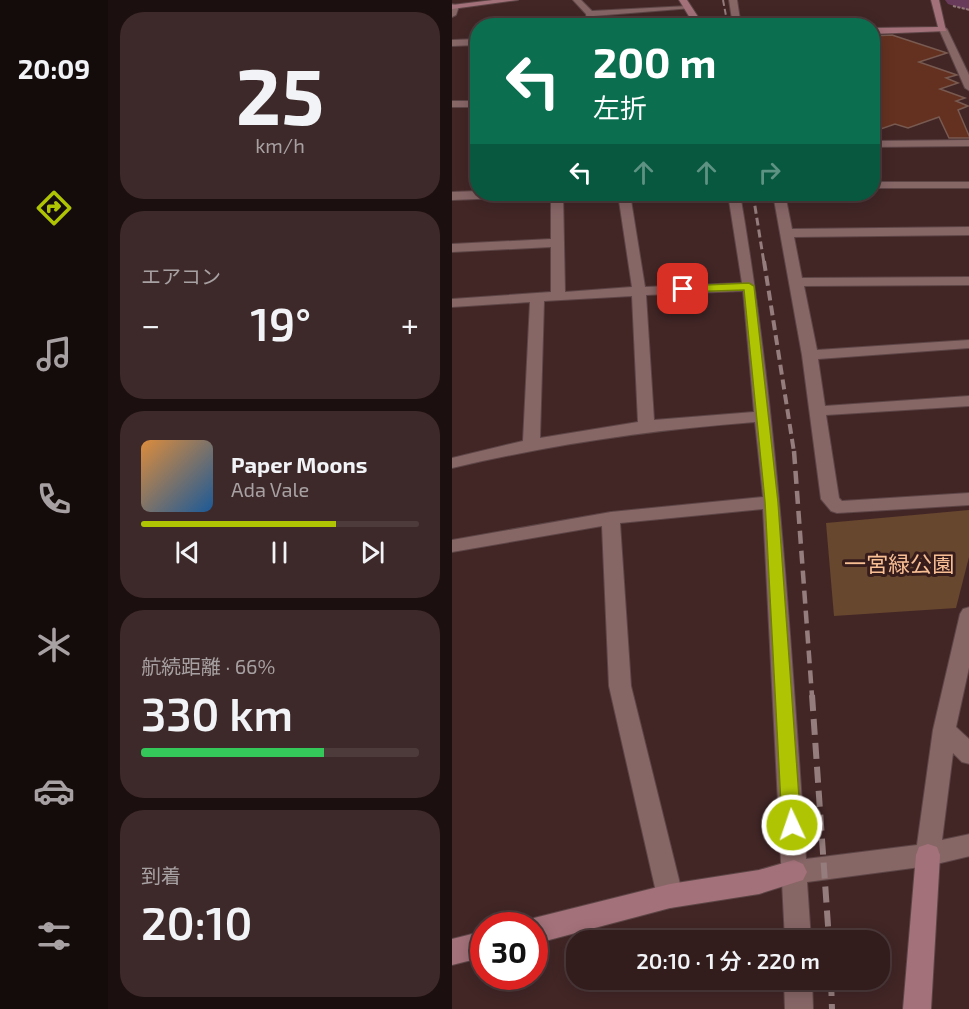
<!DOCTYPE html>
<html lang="ja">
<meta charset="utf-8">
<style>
:root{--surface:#321c1c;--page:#3d2929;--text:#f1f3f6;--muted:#a8a1a3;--line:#4d3a3b;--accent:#afc504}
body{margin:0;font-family:"Exo 2","Noto Sans JP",sans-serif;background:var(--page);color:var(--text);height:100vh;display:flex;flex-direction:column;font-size:22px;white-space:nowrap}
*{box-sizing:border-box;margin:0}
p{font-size:20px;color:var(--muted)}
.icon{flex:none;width:33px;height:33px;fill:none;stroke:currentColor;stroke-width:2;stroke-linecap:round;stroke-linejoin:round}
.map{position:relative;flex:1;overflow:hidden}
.panel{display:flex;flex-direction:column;gap:12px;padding:12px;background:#1c0f0f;width:344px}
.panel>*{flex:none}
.hud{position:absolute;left:18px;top:18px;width:410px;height:183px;border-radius:24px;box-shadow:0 3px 15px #0003,0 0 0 2px var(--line);background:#0b6e4f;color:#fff;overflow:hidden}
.speed{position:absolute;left:18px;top:912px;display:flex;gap:12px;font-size:30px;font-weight:700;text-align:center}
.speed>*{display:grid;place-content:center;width:78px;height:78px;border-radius:50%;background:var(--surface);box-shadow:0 3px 15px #0003,0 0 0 2px var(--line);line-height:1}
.speed .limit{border:9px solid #d22;background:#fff;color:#111}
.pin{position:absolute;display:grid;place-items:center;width:51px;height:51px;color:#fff;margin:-26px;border-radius:12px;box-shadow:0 3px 9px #0006}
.me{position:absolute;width:66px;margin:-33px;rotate:357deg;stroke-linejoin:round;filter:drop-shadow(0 0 4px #0008)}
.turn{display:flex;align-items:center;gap:21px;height:126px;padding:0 24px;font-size:27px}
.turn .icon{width:78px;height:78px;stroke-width:2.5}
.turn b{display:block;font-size:42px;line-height:51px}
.lanes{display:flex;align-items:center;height:57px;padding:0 24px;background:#0003;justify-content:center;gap:30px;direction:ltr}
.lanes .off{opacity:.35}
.big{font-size:45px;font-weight:600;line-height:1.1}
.panel .card{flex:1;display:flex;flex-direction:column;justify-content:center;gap:9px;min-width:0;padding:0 21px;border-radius:24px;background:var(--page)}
.panel .dial{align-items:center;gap:0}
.dial b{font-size:78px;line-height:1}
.song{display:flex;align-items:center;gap:18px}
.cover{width:72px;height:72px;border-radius:9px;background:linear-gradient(135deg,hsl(30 70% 55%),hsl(210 70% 35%))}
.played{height:6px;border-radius:3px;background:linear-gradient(90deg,var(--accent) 70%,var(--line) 70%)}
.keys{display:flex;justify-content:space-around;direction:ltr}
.heat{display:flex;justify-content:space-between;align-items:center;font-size:33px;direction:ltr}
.charge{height:9px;border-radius:4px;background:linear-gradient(90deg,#34c759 66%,var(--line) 0)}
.trip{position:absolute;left:114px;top:930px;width:324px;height:60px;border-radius:24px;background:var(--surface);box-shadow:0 3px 15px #0003,0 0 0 2px var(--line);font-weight:600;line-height:60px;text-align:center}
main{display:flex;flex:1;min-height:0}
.menu{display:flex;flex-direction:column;width:108px;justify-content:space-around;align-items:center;background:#140b0b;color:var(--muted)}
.menu .icon{width:42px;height:42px}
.menu .active{color:var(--accent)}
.menu b{font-size:27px;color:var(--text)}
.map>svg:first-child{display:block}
</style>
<main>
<nav class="menu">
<b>20:09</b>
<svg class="icon active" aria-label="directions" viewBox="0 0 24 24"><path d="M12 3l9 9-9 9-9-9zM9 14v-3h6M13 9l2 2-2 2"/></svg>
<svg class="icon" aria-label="music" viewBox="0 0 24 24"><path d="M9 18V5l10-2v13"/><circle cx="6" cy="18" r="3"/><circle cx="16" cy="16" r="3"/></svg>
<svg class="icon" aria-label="phone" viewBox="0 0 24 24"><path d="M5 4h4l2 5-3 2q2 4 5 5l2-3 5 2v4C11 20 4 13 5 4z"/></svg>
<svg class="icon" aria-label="climate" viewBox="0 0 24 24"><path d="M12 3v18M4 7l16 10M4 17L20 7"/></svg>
<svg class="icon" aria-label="car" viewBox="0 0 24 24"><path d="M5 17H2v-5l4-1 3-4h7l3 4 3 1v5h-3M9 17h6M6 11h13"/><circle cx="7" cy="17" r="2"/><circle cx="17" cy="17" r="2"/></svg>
<svg class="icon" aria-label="filters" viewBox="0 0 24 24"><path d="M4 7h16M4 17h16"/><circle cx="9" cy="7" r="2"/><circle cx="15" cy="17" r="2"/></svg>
</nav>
<section class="panel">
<div class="card dial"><b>25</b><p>km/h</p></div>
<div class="card"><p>エアコン</p>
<div class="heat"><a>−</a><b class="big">19°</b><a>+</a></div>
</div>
<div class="card">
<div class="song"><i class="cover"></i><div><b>Paper Moons</b><p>Ada Vale</p></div></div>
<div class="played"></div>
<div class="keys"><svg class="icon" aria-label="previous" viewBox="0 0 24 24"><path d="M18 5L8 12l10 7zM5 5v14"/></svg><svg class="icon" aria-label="pause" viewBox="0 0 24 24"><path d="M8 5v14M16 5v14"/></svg><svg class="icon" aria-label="next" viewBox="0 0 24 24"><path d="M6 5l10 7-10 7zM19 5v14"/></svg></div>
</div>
<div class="card"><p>航続距離 · 66%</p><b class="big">330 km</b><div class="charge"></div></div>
<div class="card"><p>到着</p><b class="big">20:10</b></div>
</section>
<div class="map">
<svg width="518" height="1009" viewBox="0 0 518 1009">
<rect width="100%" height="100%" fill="#422626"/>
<path fill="#67472e" d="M517,510V557L504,608L382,616L374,523Z"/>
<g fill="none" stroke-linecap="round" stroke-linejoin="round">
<path fill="#693b5a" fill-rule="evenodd" d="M493,0H518V11L496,4Z"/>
</g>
<path fill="#643120" stroke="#785a51" stroke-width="1.5" d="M440,35L495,53L467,62L505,75L494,78L506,83L488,89L513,98L504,101L516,106L506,110L518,138H497L487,117L456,128L443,124L420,132V36Z"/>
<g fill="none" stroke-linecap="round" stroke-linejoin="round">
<g stroke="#5d4546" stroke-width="2">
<path id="street" d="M121,0H129L140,11L236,6L240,8L142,16L143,26H135L134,14Z
M277,0H285L289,26H281Z
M0,4L7,6L4,15L0,17Z
M491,26L495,29L518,77V91L513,88L487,29Z
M26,39V45L0,46V40Z
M0,101H26V107H0Z
M518,140V146L420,147V141Z
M420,182H518V188H420Z
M26,191V194H56L50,198L0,200V192Z
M99,194H111L113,292L180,287L166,194H178L193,287L290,283L276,194H288C326,414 338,636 354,859L465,845L481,730L508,614L511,609L518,607V663L504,727L518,740V764L510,762L501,753L490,840L518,834V856L476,866L355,882L359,940H333L311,509L168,523L179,686L231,896L227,905L218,908L209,905L205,896L157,686L150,526L0,552V540L159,512L311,497L303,422C199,430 101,444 0,468V458L71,441L78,302L0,307V299L99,292V247L0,252V244L99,239ZM291,291L302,412L202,420L194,295ZM180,296L186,422L88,438L92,301Z
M321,194H333L340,229L518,227V235L342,237L350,278L518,277V285L352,286L365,350L518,340V348L366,359L373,406L518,396V406L374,415L387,498L390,501L518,493V505L385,513L379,511L369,499L350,355Z
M332,980H360L361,1009H333Z"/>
</g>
<g stroke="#5d4546" stroke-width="2">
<path id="secondary" d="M41,0H66L0,9V5Z
M227,0H235L252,26H243Z
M479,0H487L494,31L420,34V28L486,27Z
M476,844L485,847L488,855L479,1009H451L464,855L467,847Z
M342,860L351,864L355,872L351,880L307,894L218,908L82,944V926H71L82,918L218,884L307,870Z
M32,931V957L0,965V939Z"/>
</g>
<path stroke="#937b7a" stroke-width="2" stroke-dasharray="3 1.5" stroke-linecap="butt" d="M501,6L518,10"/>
<use href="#street" fill="#876666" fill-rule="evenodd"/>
<use href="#secondary" fill="#a3717a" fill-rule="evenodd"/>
<path stroke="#957d7d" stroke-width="2" stroke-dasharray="6 3" stroke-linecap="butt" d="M271,0L276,26"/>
<path stroke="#957d7d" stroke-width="3" stroke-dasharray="8 4" stroke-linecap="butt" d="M301,194L312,263"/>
<path stroke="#957d7d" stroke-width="4" stroke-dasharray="10 5" stroke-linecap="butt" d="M312,261L342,452"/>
<path stroke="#957d7d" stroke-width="4.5" stroke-dasharray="13 7" stroke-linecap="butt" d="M342,451L360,696"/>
<path stroke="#957d7d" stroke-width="6" stroke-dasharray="16 8" stroke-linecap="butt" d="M360,695L377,940
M379,980L380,1009"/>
</g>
<path fill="#afc504" stroke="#728003" stroke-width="1.5" d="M297,283L302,286L326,502L349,825L346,831L340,834L333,831L330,825L313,502L292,290L231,292L226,289L231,286Z"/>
<g text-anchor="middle" stroke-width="6" stroke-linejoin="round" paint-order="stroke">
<g font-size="22" fill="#f8bf94" stroke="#371c1c">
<text x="447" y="572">一宮緑公園</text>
</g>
</g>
</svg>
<div class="speed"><div class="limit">30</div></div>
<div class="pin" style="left:231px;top:289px;background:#d93025"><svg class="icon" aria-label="arrive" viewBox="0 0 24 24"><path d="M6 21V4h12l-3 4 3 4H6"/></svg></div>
<svg class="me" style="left:340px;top:825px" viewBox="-20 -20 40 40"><circle r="17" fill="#afc504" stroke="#fff" stroke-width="3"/><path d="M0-11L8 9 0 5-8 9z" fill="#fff"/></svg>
<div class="trip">20:10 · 1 分 · 220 m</div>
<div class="hud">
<div class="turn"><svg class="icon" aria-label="left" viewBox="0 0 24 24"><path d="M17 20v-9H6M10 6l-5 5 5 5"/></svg><div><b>200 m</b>左折</div></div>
<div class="lanes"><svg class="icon" aria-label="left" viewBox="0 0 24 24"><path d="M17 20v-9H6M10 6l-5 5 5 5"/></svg><svg class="icon off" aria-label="ahead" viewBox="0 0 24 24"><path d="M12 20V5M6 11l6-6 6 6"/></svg><svg class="icon off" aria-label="ahead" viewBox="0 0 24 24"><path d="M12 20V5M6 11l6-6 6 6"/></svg><svg class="icon off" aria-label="right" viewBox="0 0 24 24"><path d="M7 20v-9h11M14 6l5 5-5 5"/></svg></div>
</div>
</div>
</main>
